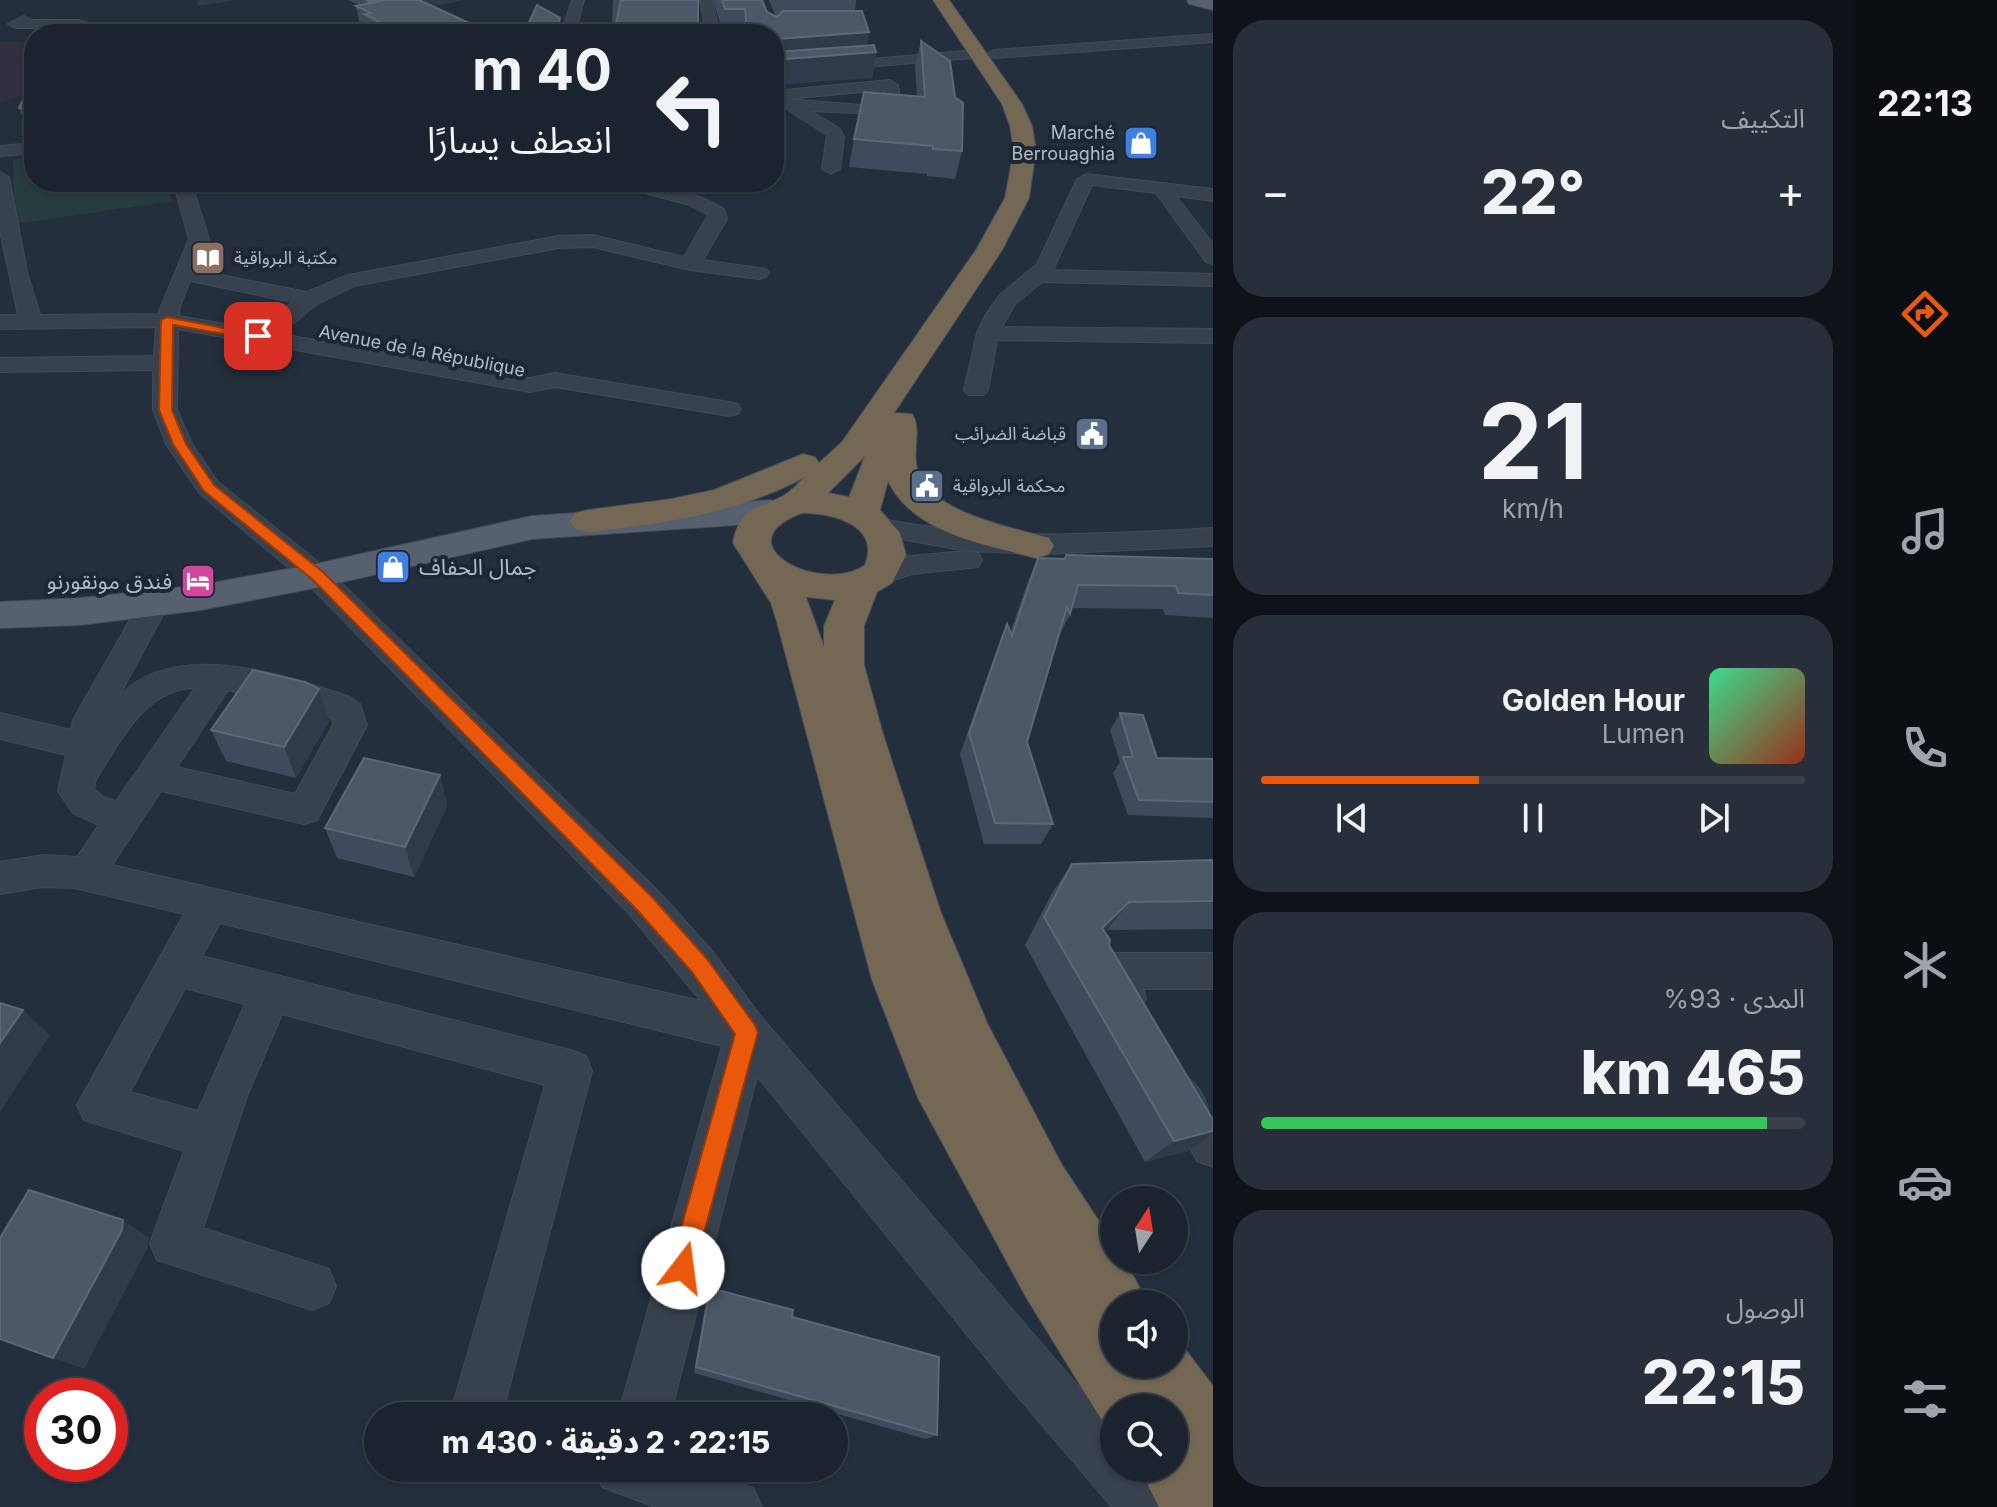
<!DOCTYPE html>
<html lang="ar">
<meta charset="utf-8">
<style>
:root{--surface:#1b232e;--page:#282f3a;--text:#f1f3f6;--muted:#a0a4aa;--line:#39404a;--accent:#ea580c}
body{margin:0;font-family:Inter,"Noto Sans Arabic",sans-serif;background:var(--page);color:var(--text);direction:rtl;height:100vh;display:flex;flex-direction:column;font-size:30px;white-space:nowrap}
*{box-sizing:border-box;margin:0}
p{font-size:26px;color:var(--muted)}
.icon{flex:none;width:44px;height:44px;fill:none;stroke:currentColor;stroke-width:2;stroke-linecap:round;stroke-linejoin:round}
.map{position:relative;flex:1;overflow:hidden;direction:ltr}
.details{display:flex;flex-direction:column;gap:20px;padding:20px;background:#0f1319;width:640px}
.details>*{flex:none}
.guide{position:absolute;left:24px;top:24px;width:760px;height:168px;border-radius:32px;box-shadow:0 2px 6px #0004,0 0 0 2px var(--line);direction:rtl;background:#1b232e;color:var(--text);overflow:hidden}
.needle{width:52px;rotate:12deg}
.tools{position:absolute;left:1100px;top:1186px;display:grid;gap:16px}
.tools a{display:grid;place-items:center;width:88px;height:88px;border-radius:50%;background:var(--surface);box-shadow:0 2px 6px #0004,0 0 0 2px var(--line);font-size:40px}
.speed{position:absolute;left:24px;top:1378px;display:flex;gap:16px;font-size:40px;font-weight:700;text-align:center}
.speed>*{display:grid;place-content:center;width:104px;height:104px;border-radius:50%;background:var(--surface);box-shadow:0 2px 6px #0004,0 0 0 2px var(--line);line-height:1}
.speed .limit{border:12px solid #d22;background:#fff;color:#111}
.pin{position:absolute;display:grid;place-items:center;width:68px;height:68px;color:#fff;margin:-34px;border-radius:16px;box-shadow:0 4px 12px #0006}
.me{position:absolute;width:88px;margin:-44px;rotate:15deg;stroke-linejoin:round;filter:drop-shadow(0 0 6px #0008)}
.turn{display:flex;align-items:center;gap:28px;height:168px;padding:0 40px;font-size:36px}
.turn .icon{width:104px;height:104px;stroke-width:2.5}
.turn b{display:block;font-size:56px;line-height:68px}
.big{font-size:60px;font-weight:800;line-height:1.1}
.details .card{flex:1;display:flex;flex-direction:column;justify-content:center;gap:12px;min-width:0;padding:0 28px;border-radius:32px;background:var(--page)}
.details .dial{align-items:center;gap:0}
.dial b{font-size:104px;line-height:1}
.song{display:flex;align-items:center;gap:24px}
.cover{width:96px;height:96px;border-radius:12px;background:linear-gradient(135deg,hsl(150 70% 55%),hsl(10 70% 35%))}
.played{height:8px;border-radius:4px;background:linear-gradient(90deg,var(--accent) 40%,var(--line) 40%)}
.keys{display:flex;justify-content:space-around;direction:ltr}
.heat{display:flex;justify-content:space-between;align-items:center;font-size:44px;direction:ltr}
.charge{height:12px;border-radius:6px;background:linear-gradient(90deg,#34c759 93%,var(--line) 0)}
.trip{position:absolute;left:364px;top:1402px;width:484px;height:80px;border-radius:40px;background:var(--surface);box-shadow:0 2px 6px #0004,0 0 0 2px var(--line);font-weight:800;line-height:80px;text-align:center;direction:rtl}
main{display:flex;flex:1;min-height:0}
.tab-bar{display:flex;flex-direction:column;width:144px;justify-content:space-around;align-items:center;background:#0b0e12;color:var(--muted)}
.tab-bar .icon{width:56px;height:56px}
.tab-bar .selected{color:var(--accent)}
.tab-bar b{font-size:36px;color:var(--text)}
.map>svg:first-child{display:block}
</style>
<main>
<nav class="tab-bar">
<b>22:13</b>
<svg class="icon selected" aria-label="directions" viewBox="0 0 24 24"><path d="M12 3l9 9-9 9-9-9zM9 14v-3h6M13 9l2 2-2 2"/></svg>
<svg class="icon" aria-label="music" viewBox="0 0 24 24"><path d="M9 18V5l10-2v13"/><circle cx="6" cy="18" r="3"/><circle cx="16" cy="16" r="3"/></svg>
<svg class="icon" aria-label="phone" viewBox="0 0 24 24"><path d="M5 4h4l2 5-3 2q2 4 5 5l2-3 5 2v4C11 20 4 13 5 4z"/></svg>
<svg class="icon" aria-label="climate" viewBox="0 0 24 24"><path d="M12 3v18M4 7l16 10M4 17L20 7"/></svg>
<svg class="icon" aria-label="car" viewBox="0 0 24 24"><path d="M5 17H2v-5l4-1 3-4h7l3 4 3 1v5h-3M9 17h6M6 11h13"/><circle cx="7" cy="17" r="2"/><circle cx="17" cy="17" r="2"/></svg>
<svg class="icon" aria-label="filters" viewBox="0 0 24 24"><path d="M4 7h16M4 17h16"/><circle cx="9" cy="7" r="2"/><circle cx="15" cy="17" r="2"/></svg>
</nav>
<section class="details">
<div class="card"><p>التكييف</p>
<div class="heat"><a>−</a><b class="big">22°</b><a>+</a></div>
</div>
<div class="card dial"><b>21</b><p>km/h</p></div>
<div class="card">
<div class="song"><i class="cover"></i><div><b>Golden Hour</b><p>Lumen</p></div></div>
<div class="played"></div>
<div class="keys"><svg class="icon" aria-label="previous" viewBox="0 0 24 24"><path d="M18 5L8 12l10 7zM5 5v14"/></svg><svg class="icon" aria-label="pause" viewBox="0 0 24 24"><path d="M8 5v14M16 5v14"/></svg><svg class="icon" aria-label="next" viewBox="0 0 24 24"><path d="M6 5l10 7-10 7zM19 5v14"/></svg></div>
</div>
<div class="card"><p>المدى · 93%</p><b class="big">465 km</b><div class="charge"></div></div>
<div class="card"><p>الوصول</p><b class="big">22:15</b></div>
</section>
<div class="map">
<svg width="1213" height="1507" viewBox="0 0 1213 1507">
<rect width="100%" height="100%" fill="#242f3e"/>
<path fill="#32303f" d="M0,42H34V93L0,102Z"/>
<path fill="#263c3f" d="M34,157V182H167L172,201L15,224L13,160Z"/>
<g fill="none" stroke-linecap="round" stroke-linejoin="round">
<g stroke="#414a57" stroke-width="2">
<path id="minor" d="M572,0H584L575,34H561Z
M700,0H712L720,34H706Z
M24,16L31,20H79L121,34H99L78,28H15L8,24Z
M282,30H315L322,34H275Z
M1213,34V42L994,58L987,54L994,50Z
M978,50L983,51V57L774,75V67Z
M890,80L898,85L902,112L900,115L811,111L839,128L844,137L840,169L831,174L822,169L827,135L785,108L774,106V91ZM883,90L885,107L787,99Z
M34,143V153L0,156V146Z
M0,172L9,177L27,272L40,315L158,314L189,239L173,182H191L209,239L195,270L307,292L348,275L559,236L593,235L684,257L708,215L690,205L618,186L615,182C653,182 691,189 724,209L727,219L703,260L766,269L769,273L766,277L759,279L690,270L593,247L559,248L354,286L317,304L286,329L278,331L267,324L292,302L190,281L180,306L179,316L530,378L555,373L729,402L738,404L741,409L738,414L729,416L555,387L530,392L178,329L177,410L192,444L218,482L327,569L659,892L713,952L762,1018L1114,1428V1468H1151L1168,1488L1177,1507H1112L1013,1391L757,1076L670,1416H618L722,1046L220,923L202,956L571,1050L586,1056L592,1071L503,1411L505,1416L450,1415L545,1085L282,1014L247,1096L203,1228L329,1269L336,1286L329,1303L312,1310L157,1260L150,1243L184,1151L84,1120L77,1105L184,914L75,888L43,887L0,894V862L43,855L77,857L99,825L73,813L58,791L66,755L0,739V713L71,730L73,720L144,595L155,592L166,595L170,602L119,696C176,638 280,674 348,696L360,704L367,725L317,820L304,824L161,791L112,865L701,1001L631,916L307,583L200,494L166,444L153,410V370L0,372V358L154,356L156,327L0,329V315H18L0,231ZM195,688L116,801L103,797L94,789L96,779C120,743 145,688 195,688ZM228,690L317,711L332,719L333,725L295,794L177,767ZM185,988L245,1004L198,1111L130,1092Z
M1086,174L1213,189V201L1176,196L1213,244V264L1206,262L1156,193L1092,185L1053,270L1213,274V286L1042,282L1015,304L1002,327L1213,329V343L997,340L988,390L984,395H968L964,390L977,333L986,314L1000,295L1037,264L1077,179Z
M879,518C990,542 1100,534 1213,528V546L1045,554L969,551L978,553L982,560L978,567L912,574L879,585L869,582L864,575L869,568L910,556L966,551L869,533L865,527L869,521Z
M1109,953H1213V989H1143L1146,998L1140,1011L1126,1017L1112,1011L1089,971L1095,958Z
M1186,1077C1213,1093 1213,1133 1213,1167L1197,1161L1164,1099L1171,1084Z
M594,1468H700L753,1488L762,1507H655L602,1487Z"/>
</g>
<g stroke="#414a57" stroke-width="2">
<path id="major" d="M1187,0H1213V10L1189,4Z
M770,500L782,503L788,511L782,519L736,525L532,539L320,587L201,610L80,625L0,628V602L80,598L201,585L320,563L532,516Z"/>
</g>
<g stroke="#434c59" stroke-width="2">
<path id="highway" d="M933,0H949L1022,104L1032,126L1036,150L1029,198L1002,250L894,413L912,414C922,428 912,451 917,468C928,513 1011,527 1049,538L1054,546L1049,554L1036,558C984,544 914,534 888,481L880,510L900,533L906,555L892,583L877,592L864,626V665L883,734L941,913L988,1025L1062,1165L1114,1244V1260H1125L1148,1304H1114V1364H1174V1338L1179,1341L1213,1386V1507H1159L1139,1468H1174V1408H1114V1434L1109,1432L1026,1297L918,1098L872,980L777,622L771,603L733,543C740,504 759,511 786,494C793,490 799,482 805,477C739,513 662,524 588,532L575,529L570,521L575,513L588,510L671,499L714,490L803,454L815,457L819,463L842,442L976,250L1005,198L1014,150L1010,126L1002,104ZM865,456L849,497L828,493ZM802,513C832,513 881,525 865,565C822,596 720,544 802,513ZM806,597L835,600L824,626V647Z"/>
</g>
<use href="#minor" fill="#38414e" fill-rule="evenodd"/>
<use href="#major" fill="#56606e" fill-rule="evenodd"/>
<use href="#highway" fill="#746855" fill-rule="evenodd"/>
</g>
<path fill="#3f4b5c" d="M348,0H462L433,6L493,34H367L366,29L360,25L356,6L359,5Z
M613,0H698L616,23L612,22Z
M713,0H762L767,12L776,17L769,0H856L855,11L867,45L876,52L872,78L774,34L723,33Z
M921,41L962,151L955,179L927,176V174L849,167L854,139L917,96L915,66Z
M34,90V128L27,127L19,108Z
M1038,558L1213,559V618L1165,615L1163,609L1072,608L1070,614L1059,636H1058L1027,742L1053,824L1041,844H984L960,754L998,646L1007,624L1010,633L1028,581Z
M319,689L329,721L296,778L226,761L211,730Z
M1120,713L1157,758L1213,759V818L1128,815L1113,773L1120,762L1110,730Z
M440,775L447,806L414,877L337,858L325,828Z
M1213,860V929L1107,930L1105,932L1188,1151L1145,1162L1025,945L1052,893L1072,864Z
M710,1288L792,1317L937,1435L926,1439L694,1373L707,1295Z"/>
<path fill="#2f3b4b" d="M197,0H236L198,6Z
M416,0H462L382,17Z
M560,18V34H555Z
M420,25L421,34H401V33Z
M869,32L866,53L876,52L872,78L774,85V59L777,39Z
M319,689L329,721L296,778L284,747Z
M440,775L447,806L414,877L405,847Z
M1129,902L1107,930L1080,956L1102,928Z
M23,1010L50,1035L0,1112V1043Z
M1213,1131V1133L1188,1151L1145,1162L1174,1141Z
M123,1220L149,1238L148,1247L84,1369L53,1358Z"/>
<path fill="#4b5868" stroke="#5c6777" stroke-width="2" d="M366,0H386L372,3Z
M386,0H419L493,34H415L420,25L401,33L364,14L371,13L356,6Z
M621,0H698V34H614Z
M722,0H762L767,12L777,17L783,11H862L869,32L777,39L775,52L874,45L876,52L774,60V34H747L745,9H725Z
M537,5L560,18L555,34H493L497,26L527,27Z
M266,26L298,34H242Z
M921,41L950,61L955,97L963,103L962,151L933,149V146L854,139L864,92L925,97Z
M34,90V110L19,108L26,93Z
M1066,555L1213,559V595L1178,593L1176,586L1078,585L1070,614L1067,607L1027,742L1053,824L995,823L969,733L1007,624L1012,636L1038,558L1065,559Z
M253,670L305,682L319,689L284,747L211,730Z
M1120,713L1143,715L1157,758L1213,759V802L1139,800L1123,757H1133Z
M364,758L440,775L405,847L325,828Z
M1213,860V901L1129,902L1102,928L1110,940L1109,945L1213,1120V1131L1174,1141L1044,917L1072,864Z
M0,1003L23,1010L0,1043Z
M29,1190L123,1220L122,1230L53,1358L0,1339V1238Z
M710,1288L793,1310L792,1317L939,1357L937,1435L696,1367Z"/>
<path fill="#ea580c" stroke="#983908" stroke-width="2" d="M167,317L264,336L258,340L173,325L172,410L186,444L214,485L323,572L653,898L707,959L755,1025L758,1032L692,1278L683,1281L674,1278L670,1268L735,1034L692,972L638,911L312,579L204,491L173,444L159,410L161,320Z"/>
<defs>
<g id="shop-square" transform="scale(1.8)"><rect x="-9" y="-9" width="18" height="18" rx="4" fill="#3f7fe0" stroke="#1d2633"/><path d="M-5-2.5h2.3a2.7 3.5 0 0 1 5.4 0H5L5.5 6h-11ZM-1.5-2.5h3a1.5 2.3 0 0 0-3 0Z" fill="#fff"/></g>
<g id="library-square" transform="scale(1.8)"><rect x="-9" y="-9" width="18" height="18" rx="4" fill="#8d6e63" stroke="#1d2633"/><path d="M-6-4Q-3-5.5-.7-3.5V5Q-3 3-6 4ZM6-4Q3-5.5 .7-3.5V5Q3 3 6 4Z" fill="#fff"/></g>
<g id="civic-square" transform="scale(1.8)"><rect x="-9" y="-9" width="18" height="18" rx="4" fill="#5c6f8a" stroke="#1d2633"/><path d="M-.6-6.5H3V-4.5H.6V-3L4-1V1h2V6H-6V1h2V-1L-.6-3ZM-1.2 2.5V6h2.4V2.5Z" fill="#fff"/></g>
<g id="hotel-square" transform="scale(1.8)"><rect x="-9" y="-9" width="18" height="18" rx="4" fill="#d1479c" stroke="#1d2633"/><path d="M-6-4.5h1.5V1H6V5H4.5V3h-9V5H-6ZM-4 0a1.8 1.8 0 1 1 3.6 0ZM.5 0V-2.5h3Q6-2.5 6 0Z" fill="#fff"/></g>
</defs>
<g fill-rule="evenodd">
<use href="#shop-square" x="1141" y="143"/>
<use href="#library-square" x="208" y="258"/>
<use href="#civic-square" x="1092" y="434"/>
<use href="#civic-square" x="927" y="486"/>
<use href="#shop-square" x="393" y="567"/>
<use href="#hotel-square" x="198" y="581"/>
</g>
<g text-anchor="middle" stroke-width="8" stroke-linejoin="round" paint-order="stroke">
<g font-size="18" fill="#b4bcc9" stroke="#1d2633" text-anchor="end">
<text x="1115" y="139">Marché<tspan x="1115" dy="21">Berrouaghia</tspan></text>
<text x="234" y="264" text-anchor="start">مكتبة البرواقية</text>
<text x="1066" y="440">قباضة الضرائب</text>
<text x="953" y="492" text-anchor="start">محكمة البرواقية</text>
</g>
<g font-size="18" fill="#b4bcc9" stroke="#1d2633">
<text transform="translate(422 351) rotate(11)" y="6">Avenue de la République</text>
</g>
<g font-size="22" fill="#b4bcc9" stroke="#1d2633" text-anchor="start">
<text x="419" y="575">جمال الحفاف</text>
<text x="172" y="589" text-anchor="end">فندق مونقورنو</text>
</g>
</g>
</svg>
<div class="tools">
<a><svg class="needle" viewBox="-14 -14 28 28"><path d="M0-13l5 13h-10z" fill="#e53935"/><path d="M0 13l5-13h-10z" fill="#a0a4aa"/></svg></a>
<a><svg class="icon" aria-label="sound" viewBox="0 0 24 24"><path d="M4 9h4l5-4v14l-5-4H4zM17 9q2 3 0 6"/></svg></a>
<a><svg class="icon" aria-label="search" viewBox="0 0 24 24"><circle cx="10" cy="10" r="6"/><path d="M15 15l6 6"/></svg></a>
</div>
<div class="speed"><div class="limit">30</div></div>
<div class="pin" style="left:258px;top:336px;background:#d93025"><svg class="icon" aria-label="arrive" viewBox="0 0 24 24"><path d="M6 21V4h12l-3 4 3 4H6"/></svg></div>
<svg class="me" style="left:683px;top:1268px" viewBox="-20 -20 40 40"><circle r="19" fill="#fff"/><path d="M0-13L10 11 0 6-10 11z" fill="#ea580c"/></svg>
<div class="trip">22:15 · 2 دقيقة · 430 m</div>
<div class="guide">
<div class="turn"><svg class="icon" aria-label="left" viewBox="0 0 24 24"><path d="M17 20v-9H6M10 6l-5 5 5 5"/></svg><div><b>40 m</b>انعطف يسارًا</div></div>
</div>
</div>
</main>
